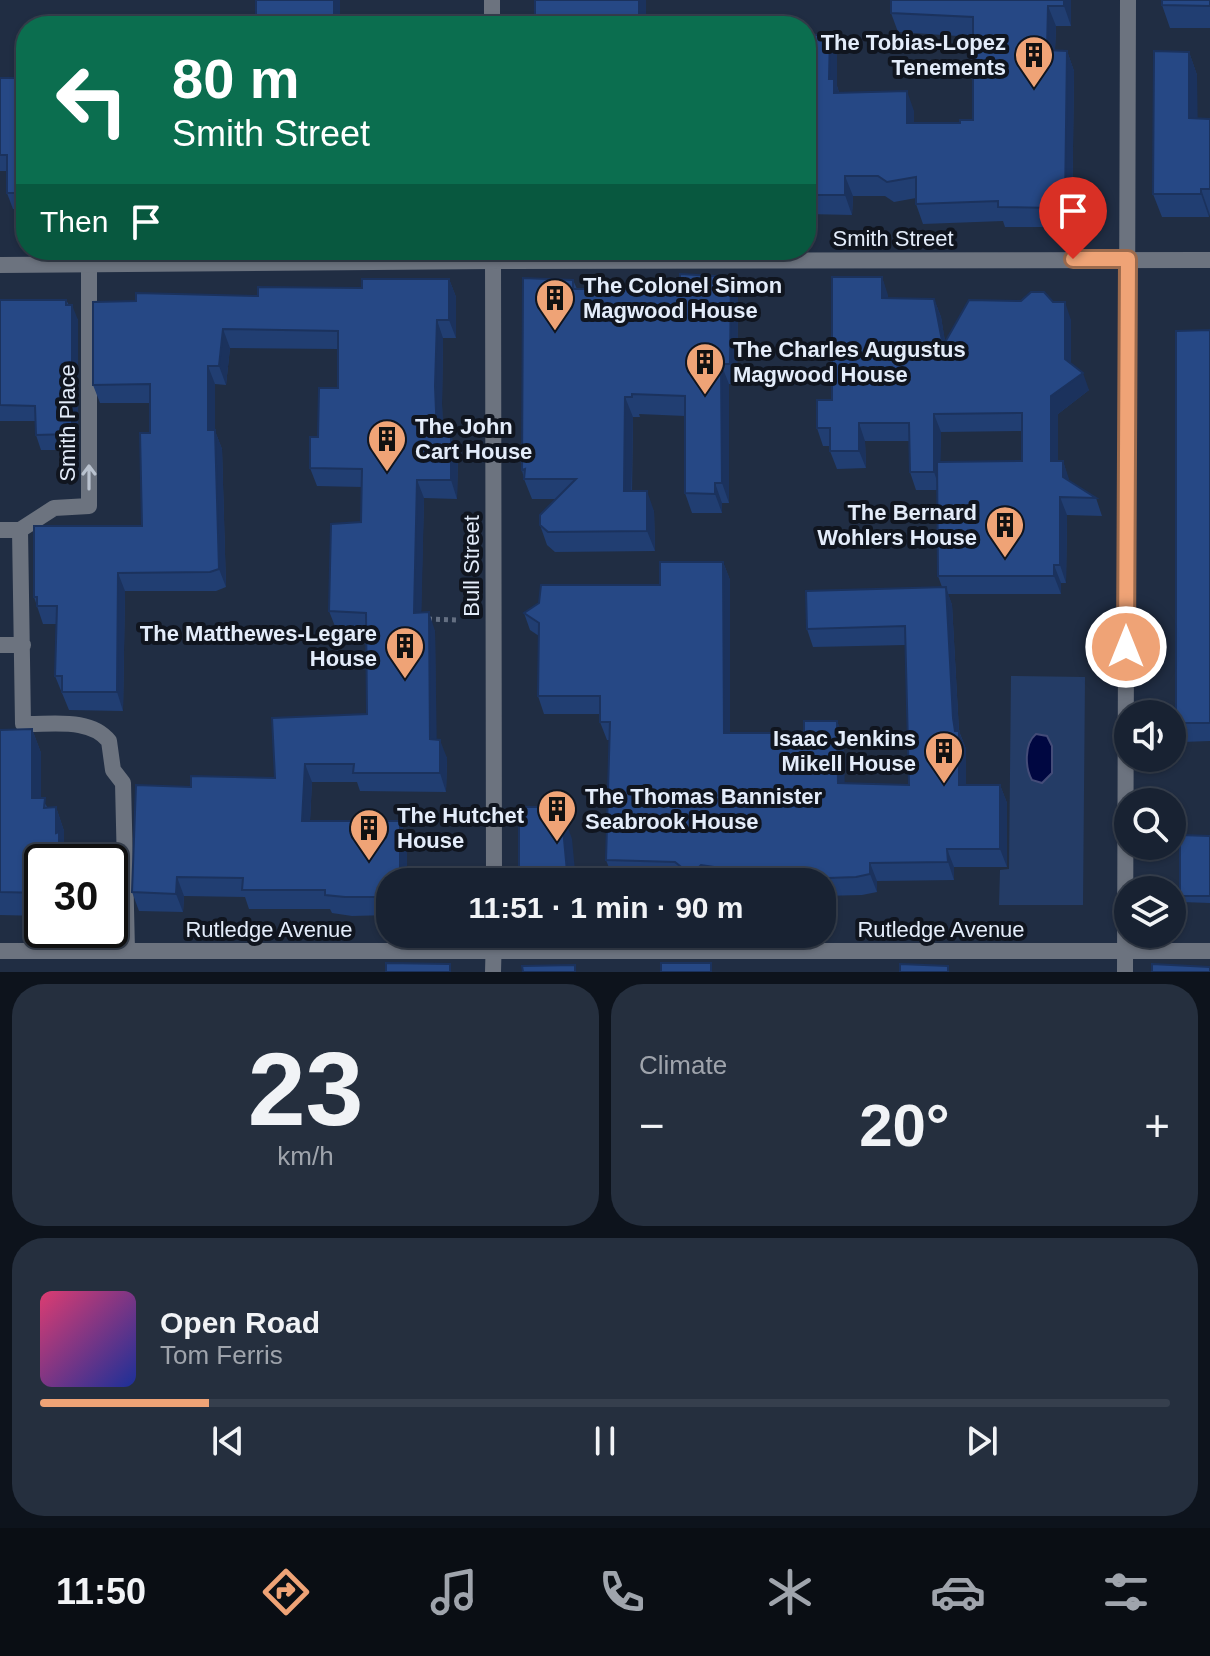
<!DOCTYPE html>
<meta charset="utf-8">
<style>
:root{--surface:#182232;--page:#252f3e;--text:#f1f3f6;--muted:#9fa4ac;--line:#363f4d;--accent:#efa376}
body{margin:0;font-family:Helvetica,sans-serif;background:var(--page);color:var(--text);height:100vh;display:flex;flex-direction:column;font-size:30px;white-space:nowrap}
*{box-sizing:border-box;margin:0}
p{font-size:26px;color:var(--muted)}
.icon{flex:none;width:44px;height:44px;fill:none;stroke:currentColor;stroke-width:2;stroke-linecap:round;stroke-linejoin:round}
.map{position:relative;height:972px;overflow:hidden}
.side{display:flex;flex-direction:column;gap:12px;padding:12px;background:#0d131c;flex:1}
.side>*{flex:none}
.top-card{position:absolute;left:16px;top:16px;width:800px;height:244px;border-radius:32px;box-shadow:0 2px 6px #0004,0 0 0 2px var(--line);background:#0b6e4f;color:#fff;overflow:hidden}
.fabs{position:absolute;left:1114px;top:700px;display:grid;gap:16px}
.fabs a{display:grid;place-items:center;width:72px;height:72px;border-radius:50%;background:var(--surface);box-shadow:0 2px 6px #0004,0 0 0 2px var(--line);font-size:40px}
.speed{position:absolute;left:24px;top:844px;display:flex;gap:16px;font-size:40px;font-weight:700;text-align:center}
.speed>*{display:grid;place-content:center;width:104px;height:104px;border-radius:50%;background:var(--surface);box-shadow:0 2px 6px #0004,0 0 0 2px var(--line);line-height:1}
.speed .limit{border:4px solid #111;border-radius:12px;background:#fff;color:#111}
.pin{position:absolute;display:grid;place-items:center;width:68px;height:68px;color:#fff;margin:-82px -34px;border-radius:50% 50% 50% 0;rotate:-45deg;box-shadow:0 0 8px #0007}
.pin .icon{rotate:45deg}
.me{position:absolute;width:88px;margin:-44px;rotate:0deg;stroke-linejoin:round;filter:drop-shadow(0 0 6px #0008)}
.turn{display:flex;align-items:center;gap:28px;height:168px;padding:0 24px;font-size:36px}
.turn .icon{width:104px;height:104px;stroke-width:2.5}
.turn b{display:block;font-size:56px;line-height:68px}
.then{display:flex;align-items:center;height:76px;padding:0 24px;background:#0003;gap:16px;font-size:30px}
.big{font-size:60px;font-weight:600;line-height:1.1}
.side .tile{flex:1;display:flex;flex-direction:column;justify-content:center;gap:12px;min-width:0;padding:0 28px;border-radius:32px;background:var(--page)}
.side .dial{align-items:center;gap:0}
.dial b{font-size:104px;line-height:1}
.song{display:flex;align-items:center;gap:24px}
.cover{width:96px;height:96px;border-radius:12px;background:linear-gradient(135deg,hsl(340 70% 55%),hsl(230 70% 35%))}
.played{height:8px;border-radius:4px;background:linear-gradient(90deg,var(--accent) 15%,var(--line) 15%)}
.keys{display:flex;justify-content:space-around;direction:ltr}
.heat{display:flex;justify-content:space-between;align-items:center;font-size:44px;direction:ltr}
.side .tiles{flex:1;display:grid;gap:12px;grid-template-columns:1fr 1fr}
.tile:last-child{grid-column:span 2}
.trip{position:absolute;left:376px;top:868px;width:460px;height:80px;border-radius:32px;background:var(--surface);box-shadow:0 2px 6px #0004,0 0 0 2px var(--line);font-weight:600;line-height:80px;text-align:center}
.tabs{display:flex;height:128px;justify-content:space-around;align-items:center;background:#0a0e14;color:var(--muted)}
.tabs .icon{width:56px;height:56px}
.tabs .active{color:var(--accent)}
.tabs b{font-size:36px;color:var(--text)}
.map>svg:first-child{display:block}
</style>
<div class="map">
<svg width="1210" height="972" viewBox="0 0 1210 972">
<rect width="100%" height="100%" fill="#202d43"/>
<path fill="#243c66" d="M1011,676L1085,677L1083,905H999L1000,870L1009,869Z"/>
<path fill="#000741" stroke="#444c78" stroke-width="2" d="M1036,734L1047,736L1052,746V773L1042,783L1032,780C1025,768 1024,744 1036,734Z"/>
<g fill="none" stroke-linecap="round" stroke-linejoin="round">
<path stroke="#646f82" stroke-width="5" stroke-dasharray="4 4" stroke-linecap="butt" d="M428,619L459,620"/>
<path stroke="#6c737f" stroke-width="16" d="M0,530H20
M20,530L23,724C51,725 90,717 109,741L113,770L123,783L127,950
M20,530L54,508L89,506V264
M0,645H23"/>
<path stroke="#6c737f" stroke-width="16" d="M492,0V26
M493,252L494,882
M493,261L1210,260
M493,972L494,934
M1125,972L1128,0"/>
<path stroke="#6c737f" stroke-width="16" d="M0,265L493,261
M0,951H1210"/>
</g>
<path fill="#213e72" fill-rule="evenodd" d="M891,0H1071V26H1056L1055,51H1067L1074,71L1072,223H1060V227H1005L1003,221L923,224L916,204V198L894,202L885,196H853L852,215L808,214L806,208V35L837,55V86L839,92L914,111V123H960L973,120V37L898,32L891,13Z
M1210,0V28H1170L1162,5Z
M1189,52L1197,75V119H1210V212L1209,217H1162L1153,194Z
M0,78H26V209H13L7,193V171H0Z
M882,277L888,298L934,299L941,317L945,342L1053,302L1071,320V364L1089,390L1058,414V461H1063L1069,481L1096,498L1102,516L1067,515L1066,583H1061V594H948L952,605L959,731L966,749V785H1000L1007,803V867H954V880L877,881V892L862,895L822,896V882H684L681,880L613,878L606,860L610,740H607L600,722V714H544L538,696L539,636L530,630L524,613L660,585L723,562L730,580V733H804L837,721L844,739V784L909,785L905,645L813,647L807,629L942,587L938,576L937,490H916L910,472L909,441H865L866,468L837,469L830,451V446H823L817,428L832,400ZM1022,431V461L940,462L941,432Z
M449,279L456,297V338H443L442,404L443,435L458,453L457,499L424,498L421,612L435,631L436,740L447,758L446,792L360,791L357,782H312L310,821H400L407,839V882H390V915L352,916L332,913L330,909H249L245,897L184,896L183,912L139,911L132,892L191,787L275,778L367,714L366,631L336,629L329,611L361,522L362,487L317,486L310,468L318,437L338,388V349L230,348L226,385L215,384V431L222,449L226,587L216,591H125L123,711L69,710L55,676L56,624H43L34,597L142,526L150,433V403H100L93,385L136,301L258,296L362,288Z
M573,280L577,289L738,296L737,384H729V503H722V513H692L685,493V416L639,414L640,417H633L632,491L654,511L655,551L555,552L547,545L540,525L556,499H532L524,479L522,470Z
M0,300H66L78,320V450H41L36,435V421H0Z
M1210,330V741L1182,742L1176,723Z
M32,729L41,753V798L48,808L56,807L64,831V846L68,856V862H42V916L0,915V730Z
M1210,836V903L1182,902L1180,896Z"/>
<path fill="#1b325d" d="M334,0H340V26L334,19Z
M639,0H646V26H639Z
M1064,0H1071V26L1064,6Z
M1048,6L1056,26L1054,70L1047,50Z
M830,35L837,55V86L841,99L834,93L829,79Z
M1067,51L1074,71L1072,223L1065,203Z
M1189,52L1197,75L1198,142L1189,118Z
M907,91L914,111V142L907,123Z
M845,176L853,196L852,215L845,195Z
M1201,189L1209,212V217L1201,194Z
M1053,203L1060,223V227L1053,208Z
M731,277L738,296L737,384L730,364Z
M882,277L888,295V316L882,298Z
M449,279L456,297V338L449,320Z
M934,299L941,317L949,364L943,346Z
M1065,302L1071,320V377L1065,359Z
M72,305L78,320V450L72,434Z
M437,320L443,338L442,404L444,453L437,435L435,386Z
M223,329L230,348L226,385L219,366Z
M721,364L729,384V503L722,483Z
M208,366L215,384V431L222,449L226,587L219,569L208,430Z
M1083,373L1089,390L1058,414V479L1051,461V396Z
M625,397L633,417L631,511L624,491Z
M934,414L941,432L940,490L934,472Z
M859,423L865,441L866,468L859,451Z
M451,435L458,453L457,499L451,480Z
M1063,461L1069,479V495L1063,477Z
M417,480L424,498L421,631L414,613Z
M715,483L722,503V513L715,494Z
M647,491L654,511L655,551L647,531Z
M1060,497L1067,515L1066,583L1060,565Z
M723,562L730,580V751L724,733Z
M1054,565L1061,583V594L1054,576Z
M118,573L125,591L123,711L117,692Z
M946,587L952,605L959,732L966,749V803L959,785L953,718Z
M429,612L435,631L437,758L430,739Z
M837,721L844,739L845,801L838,783Z
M32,729L41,753V822L32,798Z
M440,740L447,758L446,792L440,773Z
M305,764L312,782L309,839L302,821Z
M1000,785L1007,803V867L1000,849Z
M56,807L64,831V846L68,856V862H63L59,850L56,833Z
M561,807L572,839L576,882H568Z
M400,821L407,839V882H400Z
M947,849L954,867V880L948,862Z
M870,863L877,881V892L870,874Z
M701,865L708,882H693L691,875Z
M177,877L184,896L183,912L176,894Z"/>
<path fill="#264885" stroke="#1b325d" stroke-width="2" d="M256,0H334V19H353V26H151V21L256,19Z
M535,0H639V26H535Z
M891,0H1064V6H1048L1047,50L1067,51L1065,203H1053V208L998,207V201L916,204V177L887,182L878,176H845V195H806V35H830L829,79H834V93L907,91V123H960V120H973V17L891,13Z
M1162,0H1210V6L1162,5Z
M59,25H100V26H59Z
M1154,51L1189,52V118L1210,119V189H1201V194H1153Z
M0,78H26V193H7V155H0Z
M680,274L731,277L730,364H721L722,483H715V494L685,493V396L632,394V397H625L624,491H647V531L548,532L540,525V515L576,479H524L525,469L522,470L523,278L573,280V289H680Z
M832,277H882V298L934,299L943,346L969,300L1021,301L1031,292H1044L1053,302H1065V359L1083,373L1051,396V461H1063V477L1096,498L1060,497V565H1054V576H938L937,462L1022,461V413L934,414V472H910L909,423H859V451H830V428H817V400H832Z
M362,279H449V320H437L435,386L437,435H451V480H417L414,613L429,612L430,739L440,740V773H353L354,764H305L302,821H400V882H390V897H345L325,895V890H242L243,878L177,877L176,894L132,892L136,785L191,787V776L275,778L272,718L367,714L366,613L329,611L331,524L361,522L362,469L310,468V437H318L319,388H338V331L223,329L219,366H208V430H215L219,569L210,572L118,573L117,692H62V676H55L57,606H37V597H34V526H142L140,433H150V384L93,385V302L136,301V293L258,296V287L362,288Z
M0,300H66V305H72V434L36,435L35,406L0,405Z
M1210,330V723H1176V331Z
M660,562H723L724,733H804V721H837L838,783L909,785L905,626L807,629L806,591L946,587L953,718L955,731H959V785H1000V849H947L948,862L870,863V874L856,877L772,880L745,879L736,876L734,870L701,865L691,875L675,862L606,860L610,722H600V696H538L539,623L524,613L539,603L541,585H660Z
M32,729V798H45L44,808L56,807V833L59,832V850H63V862H42V893L0,892V730Z
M519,807H561L568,882H519Z
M1180,835L1210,836V896H1180Z
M386,963L450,964V972H386Z
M661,963H711V972H661Z
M900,964L948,966V972H900Z
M1152,964L1210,967V972H1152Z
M575,965V972H523L522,966Z"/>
<defs><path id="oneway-shaft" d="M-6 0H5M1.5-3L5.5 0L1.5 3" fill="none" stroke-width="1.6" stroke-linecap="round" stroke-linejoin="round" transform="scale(2)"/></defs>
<use stroke="#b9c2cf" href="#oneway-shaft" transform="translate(89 477) rotate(-90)"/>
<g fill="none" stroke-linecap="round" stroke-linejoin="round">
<g stroke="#9b6a4d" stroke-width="20">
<path id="route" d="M1073,259H1128L1126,647"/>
</g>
<use href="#route" stroke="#efa376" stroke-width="14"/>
</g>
<defs>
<g id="building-pin" transform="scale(2)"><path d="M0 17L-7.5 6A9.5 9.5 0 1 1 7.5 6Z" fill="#efa376" stroke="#10151f"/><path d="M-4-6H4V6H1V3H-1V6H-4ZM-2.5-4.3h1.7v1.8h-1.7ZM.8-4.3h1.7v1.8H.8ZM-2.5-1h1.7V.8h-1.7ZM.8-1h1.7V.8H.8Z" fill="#111"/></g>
</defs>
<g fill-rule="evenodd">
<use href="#building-pin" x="1034" y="55"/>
<use href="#building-pin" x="555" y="298"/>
<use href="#building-pin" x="705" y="362"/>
<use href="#building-pin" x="387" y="439"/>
<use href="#building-pin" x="1005" y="525"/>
<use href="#building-pin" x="405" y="646"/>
<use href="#building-pin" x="944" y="751"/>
<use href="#building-pin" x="557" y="809"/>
<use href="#building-pin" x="369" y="828"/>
</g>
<g text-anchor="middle" stroke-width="8" stroke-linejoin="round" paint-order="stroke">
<g font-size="22" font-weight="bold" fill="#e3ecfa" stroke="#10151f" text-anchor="start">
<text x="1006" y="50" text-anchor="end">The Tobias-Lopez<tspan x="1006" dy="25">Tenements</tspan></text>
<text x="583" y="293">The Colonel Simon<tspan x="583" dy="25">Magwood House</tspan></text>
<text x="733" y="357">The Charles Augustus<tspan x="733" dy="25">Magwood House</tspan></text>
<text x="415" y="434">The John<tspan x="415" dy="25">Cart House</tspan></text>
<text x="977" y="520" text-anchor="end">The Bernard<tspan x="977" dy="25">Wohlers House</tspan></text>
<text x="377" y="641" text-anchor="end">The Matthewes-Legare<tspan x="377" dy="25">House</tspan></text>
<text x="916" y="746" text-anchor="end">Isaac Jenkins<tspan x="916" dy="25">Mikell House</tspan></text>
<text x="585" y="804">The Thomas Bannister<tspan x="585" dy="25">Seabrook House</tspan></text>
<text x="397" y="823">The Hutchet<tspan x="397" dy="25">House</tspan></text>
</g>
<g font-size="22" fill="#e3ecfa" stroke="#10151f">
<text x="893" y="246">Smith Street</text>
<text transform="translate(67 423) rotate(-90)" y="8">Smith Place</text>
<text transform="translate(471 566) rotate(-90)" y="8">Bull Street</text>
<text x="269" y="937">Rutledge Avenue</text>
<text x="941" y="937">Rutledge Avenue</text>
</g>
</g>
</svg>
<div class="fabs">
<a><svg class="icon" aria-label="sound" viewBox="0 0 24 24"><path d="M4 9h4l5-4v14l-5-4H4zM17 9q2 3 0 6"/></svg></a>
<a><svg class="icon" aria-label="search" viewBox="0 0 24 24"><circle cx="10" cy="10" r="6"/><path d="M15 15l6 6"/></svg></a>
<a><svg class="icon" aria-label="layers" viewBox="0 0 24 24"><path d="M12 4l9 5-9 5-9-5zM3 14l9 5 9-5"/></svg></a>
</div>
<div class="speed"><div class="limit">30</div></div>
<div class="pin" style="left:1073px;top:259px;background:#d93025"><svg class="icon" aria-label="arrive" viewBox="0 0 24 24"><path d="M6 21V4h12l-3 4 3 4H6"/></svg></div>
<svg class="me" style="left:1126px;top:647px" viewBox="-20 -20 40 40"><circle r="17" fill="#efa376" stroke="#fff" stroke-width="3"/><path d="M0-11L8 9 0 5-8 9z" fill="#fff"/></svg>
<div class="trip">11:51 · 1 min · 90 m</div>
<div class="top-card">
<div class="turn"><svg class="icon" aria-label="left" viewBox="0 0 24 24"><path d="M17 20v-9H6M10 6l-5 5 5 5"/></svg><div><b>80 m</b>Smith Street</div></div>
<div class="then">Then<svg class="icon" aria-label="arrive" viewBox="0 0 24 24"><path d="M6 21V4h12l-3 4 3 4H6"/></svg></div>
</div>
</div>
<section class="side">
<div class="tiles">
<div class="tile dial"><b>23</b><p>km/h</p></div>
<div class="tile"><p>Climate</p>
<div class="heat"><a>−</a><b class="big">20°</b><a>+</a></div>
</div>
<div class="tile">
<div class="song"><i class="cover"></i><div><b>Open Road</b><p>Tom Ferris</p></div></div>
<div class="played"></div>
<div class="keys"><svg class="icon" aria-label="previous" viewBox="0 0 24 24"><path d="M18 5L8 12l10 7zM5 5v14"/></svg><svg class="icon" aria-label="pause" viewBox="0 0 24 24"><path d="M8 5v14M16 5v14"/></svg><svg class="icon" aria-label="next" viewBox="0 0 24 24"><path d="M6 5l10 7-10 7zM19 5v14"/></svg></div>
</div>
</div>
</section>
<nav class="tabs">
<b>11:50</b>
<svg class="icon active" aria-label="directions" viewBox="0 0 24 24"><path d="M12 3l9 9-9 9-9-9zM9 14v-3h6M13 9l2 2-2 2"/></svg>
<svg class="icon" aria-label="music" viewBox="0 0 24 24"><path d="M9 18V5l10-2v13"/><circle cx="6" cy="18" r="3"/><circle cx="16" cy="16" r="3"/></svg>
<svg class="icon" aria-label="phone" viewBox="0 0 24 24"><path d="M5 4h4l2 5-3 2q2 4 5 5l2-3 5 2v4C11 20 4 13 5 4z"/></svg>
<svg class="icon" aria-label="climate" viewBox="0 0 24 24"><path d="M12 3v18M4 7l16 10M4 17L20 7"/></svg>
<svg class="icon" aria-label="car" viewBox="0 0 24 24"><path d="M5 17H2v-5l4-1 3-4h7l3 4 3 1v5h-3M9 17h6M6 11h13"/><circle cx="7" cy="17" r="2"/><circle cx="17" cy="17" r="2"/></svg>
<svg class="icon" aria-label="filters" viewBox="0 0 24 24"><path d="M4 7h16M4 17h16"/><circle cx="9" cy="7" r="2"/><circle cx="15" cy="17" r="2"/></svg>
</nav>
